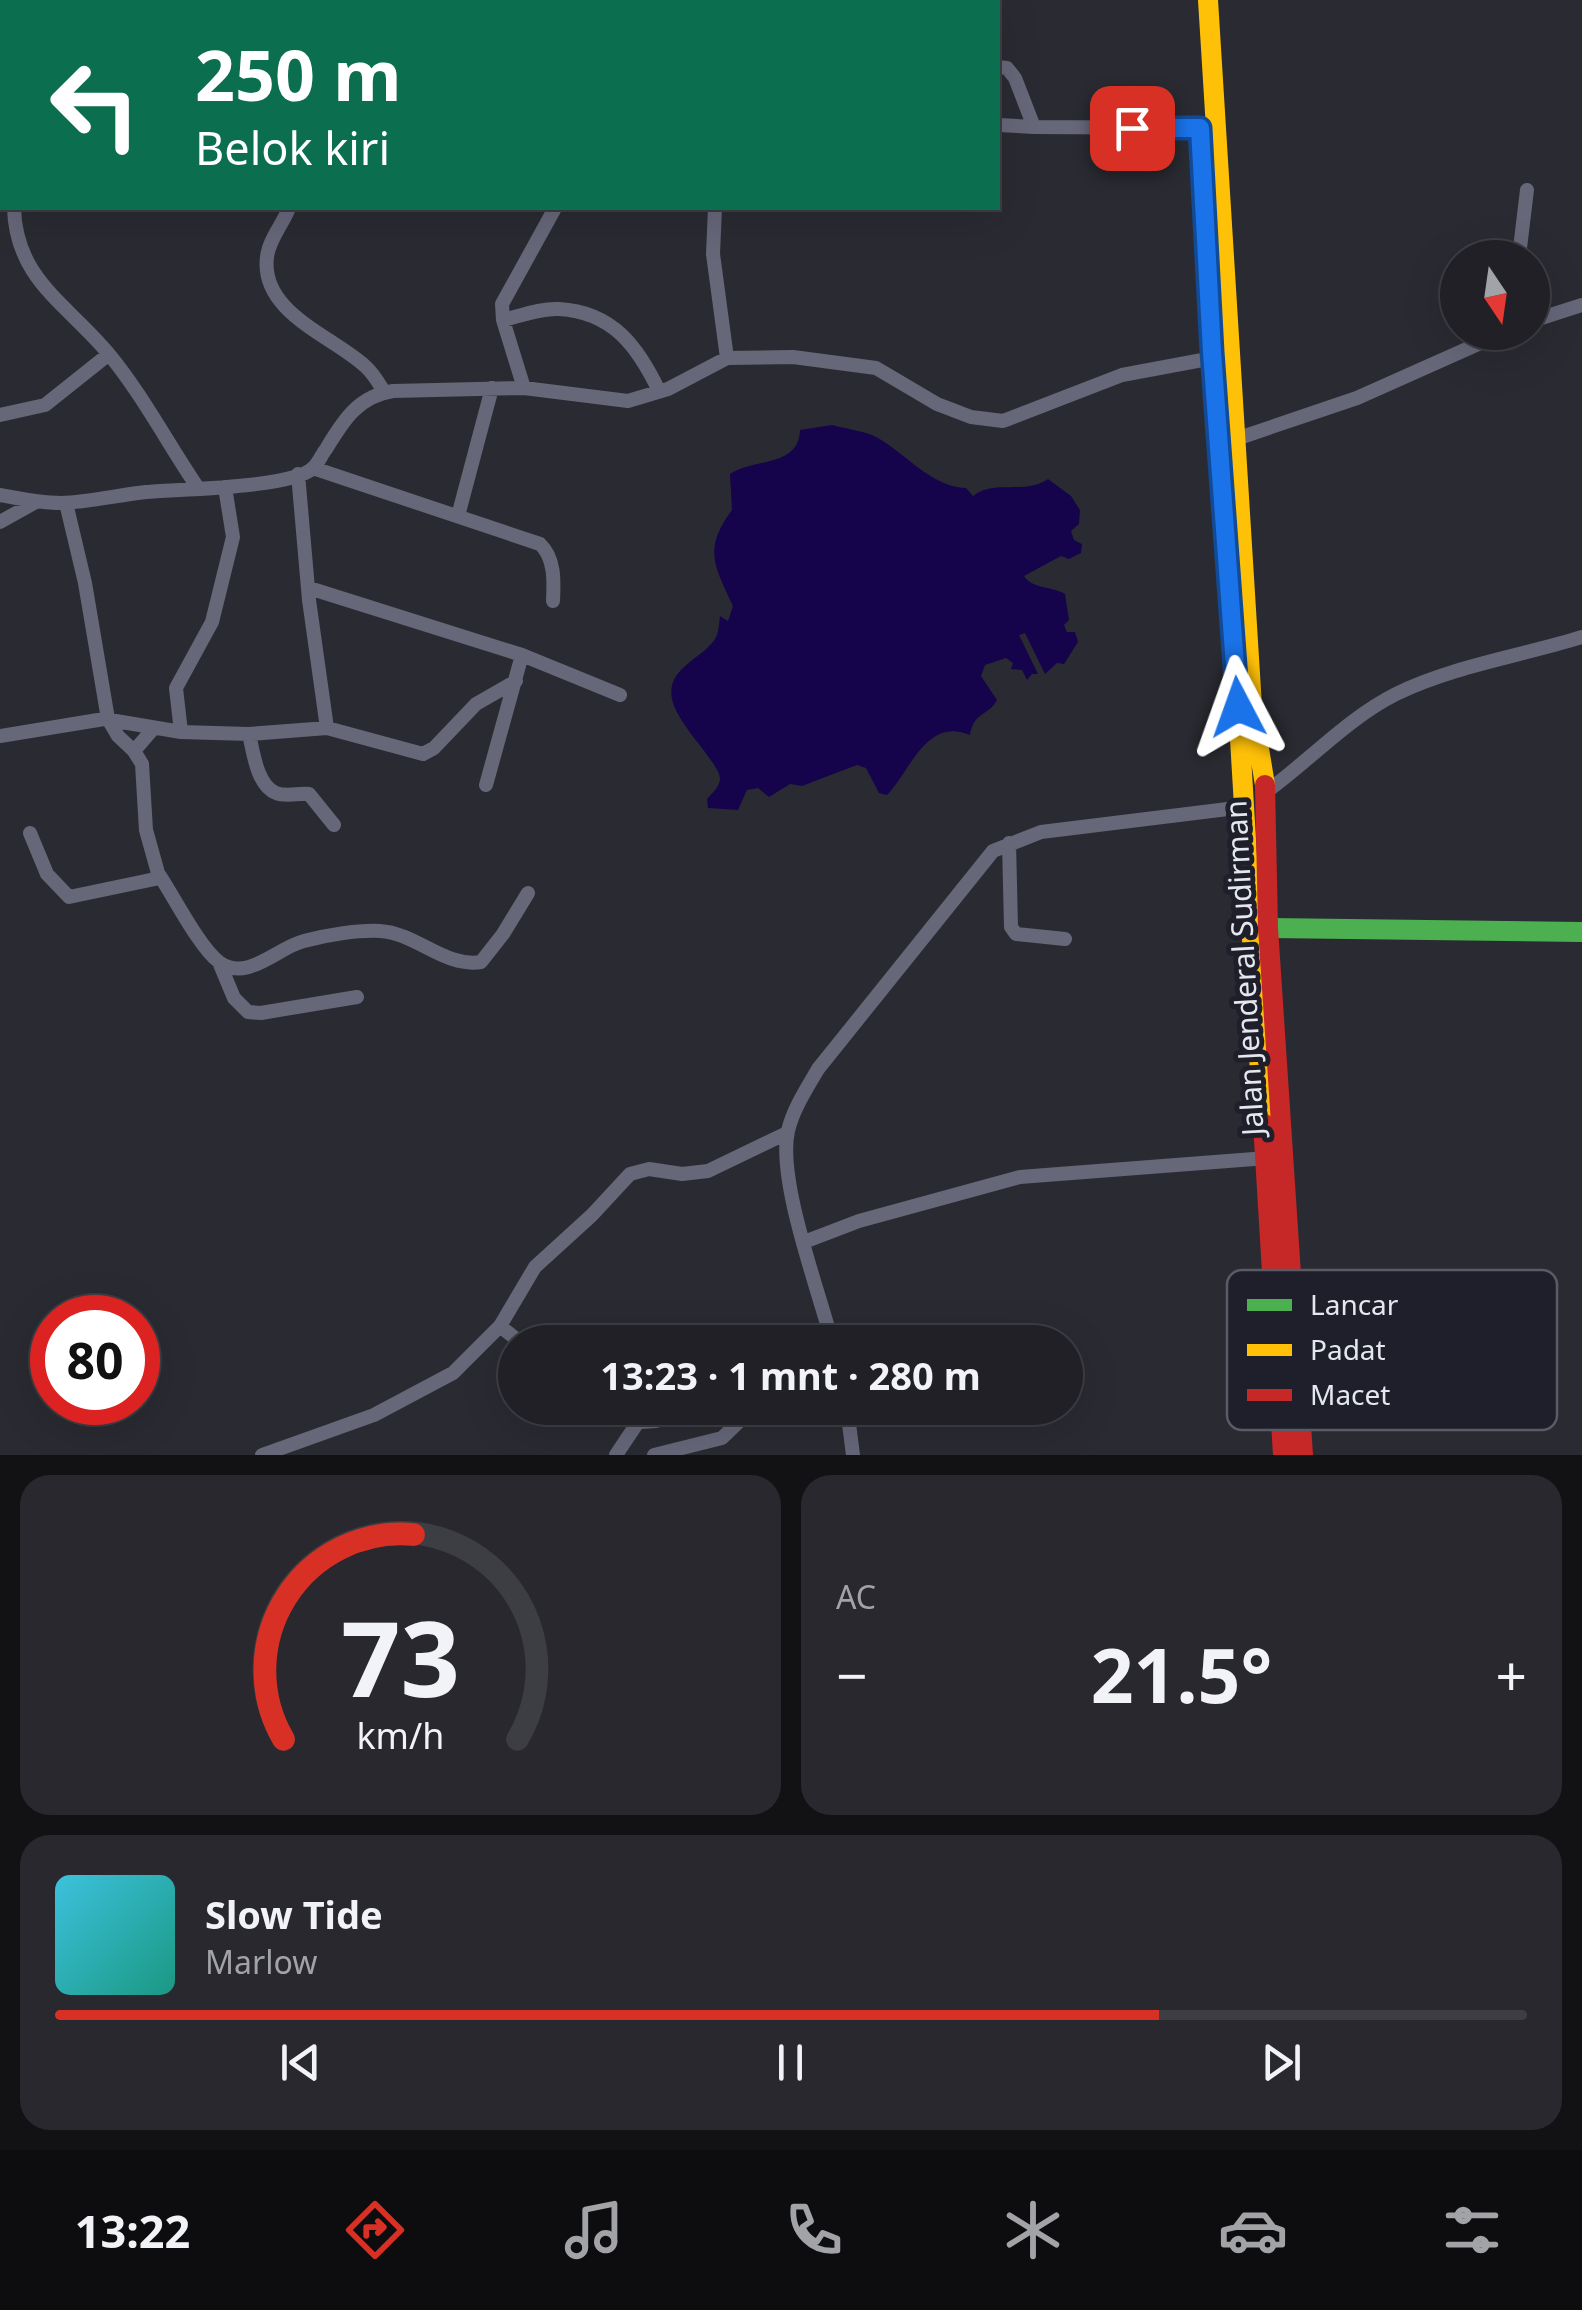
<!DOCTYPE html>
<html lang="id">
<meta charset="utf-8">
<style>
:root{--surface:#202026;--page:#28282e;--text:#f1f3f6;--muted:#a2a3a7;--line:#3d3e43;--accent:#d93025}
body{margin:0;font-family:"Noto Sans",sans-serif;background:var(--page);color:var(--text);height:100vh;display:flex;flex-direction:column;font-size:38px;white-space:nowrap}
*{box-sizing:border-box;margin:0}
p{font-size:32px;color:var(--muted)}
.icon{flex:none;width:55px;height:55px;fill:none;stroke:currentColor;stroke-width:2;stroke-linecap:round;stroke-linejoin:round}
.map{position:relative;height:1455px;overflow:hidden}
.side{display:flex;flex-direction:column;gap:20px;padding:20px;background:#121215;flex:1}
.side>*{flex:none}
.top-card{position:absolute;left:0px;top:0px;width:1000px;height:210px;box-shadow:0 10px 40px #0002,0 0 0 2px var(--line);background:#0b6e4f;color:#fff;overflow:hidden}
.needle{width:65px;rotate:167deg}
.controls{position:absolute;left:1440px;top:240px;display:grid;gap:20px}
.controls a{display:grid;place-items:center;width:110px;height:110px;border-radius:50%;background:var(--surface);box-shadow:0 10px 40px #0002,0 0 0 2px var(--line);font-size:50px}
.speed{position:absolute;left:30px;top:1295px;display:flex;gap:20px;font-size:50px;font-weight:700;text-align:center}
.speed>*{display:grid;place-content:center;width:130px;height:130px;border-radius:50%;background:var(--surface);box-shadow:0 10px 40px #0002,0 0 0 2px var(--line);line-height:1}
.speed .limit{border:15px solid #d22;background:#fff;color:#111}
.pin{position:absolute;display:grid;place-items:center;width:85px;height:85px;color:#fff;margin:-42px;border-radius:20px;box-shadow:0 5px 15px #0006}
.me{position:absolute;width:110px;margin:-55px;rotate:356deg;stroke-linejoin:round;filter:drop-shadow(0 0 8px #0008)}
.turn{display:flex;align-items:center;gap:35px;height:210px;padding:0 30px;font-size:45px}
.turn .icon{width:130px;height:130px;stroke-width:2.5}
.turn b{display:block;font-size:70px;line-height:85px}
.big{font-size:75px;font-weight:700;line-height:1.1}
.side .card{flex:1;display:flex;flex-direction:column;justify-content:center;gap:15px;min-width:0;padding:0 35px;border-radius:30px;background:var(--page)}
.side .dial{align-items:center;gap:0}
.dial svg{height:260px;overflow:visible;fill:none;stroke:var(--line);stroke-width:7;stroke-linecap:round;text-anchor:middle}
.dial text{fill:var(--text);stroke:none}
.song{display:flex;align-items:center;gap:30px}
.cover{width:120px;height:120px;border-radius:15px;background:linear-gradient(135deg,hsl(190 70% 55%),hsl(170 70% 35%))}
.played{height:10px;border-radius:5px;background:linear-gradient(90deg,var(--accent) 75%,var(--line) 75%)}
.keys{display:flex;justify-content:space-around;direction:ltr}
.heat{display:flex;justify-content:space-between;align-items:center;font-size:55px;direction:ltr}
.side .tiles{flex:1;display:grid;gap:20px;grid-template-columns:1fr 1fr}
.card:last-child{grid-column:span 2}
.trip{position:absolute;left:498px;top:1325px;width:585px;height:100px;border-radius:50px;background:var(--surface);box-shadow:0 10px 40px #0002,0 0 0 2px var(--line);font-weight:700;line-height:100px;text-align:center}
.dock{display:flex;height:160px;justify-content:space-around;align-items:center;background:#0d0d0f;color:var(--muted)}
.dock .icon{width:70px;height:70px}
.dock .active{color:var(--accent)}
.dock b{font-size:45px;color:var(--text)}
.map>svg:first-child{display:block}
</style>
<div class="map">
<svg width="1582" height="1455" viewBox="0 0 1582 1455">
<rect width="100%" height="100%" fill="#2a2b32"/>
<path fill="#15044c" d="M832,425C847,429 865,431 878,438C906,454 932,487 966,488L973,496C994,479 1025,495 1048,479L1071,496L1080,510L1079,524L1071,531L1074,540L1082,544L1081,553L1069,559L1061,556L1024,576C1032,589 1052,586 1065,594L1069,620L1064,625L1067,632H1075L1078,642L1064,664L1057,663L1045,674L1025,633L1019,635L1038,674H1032L1027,680L1022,670L1011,669L1013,663L1006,658L985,665L981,676L997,700C989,716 974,711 970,735C926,716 910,772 887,795L879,793L866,768L857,765L802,786L790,784L769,797L758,788L747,790L738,810L708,808L707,799C712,793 719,788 720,779C720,763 677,725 672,699C666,668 701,660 715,639C719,633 719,623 720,616L728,621L733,606C714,565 703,549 732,510L730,474C752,458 799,468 800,430Z"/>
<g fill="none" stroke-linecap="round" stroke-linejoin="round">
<path stroke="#666779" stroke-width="14" d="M684,0L686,2
M961,0V2
M155,2L159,0
M998,67L1007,68L1015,78L1034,127L1200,128
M0,115L2,118
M998,125L1034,127
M14,208C16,279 66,303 108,353C142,394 168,444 198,488
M289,208C283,224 269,239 267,257C260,313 333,336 366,367C374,374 379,384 385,393
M715,208L713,254L727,358
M1522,258L1520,248L1527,190
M1532,286L1545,316
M503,320C520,316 541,308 559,309C613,312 638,347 659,391
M1532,321L1582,305
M524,388L503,320L502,304L555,208
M0,415L45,405L109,354
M1233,440L1357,398L1505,332
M313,468L540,544C555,558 554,581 553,601
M298,474L309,600L327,728
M0,495C21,499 40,503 61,503C89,502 118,495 146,492C178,489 293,488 313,468C318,464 322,454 326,449C343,421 358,396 393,391L524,388L628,401L668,389L727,358L793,357L876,368L937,404L971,417L1003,421L1122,375L1213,358
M66,503L85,583L108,719L118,736L134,751
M458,516L492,388
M0,522L36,502
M309,588L522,655L620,695
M181,732L176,688L212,622L233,537L225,487
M249,734C253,751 257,786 276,793C286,797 298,793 309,794L334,825
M0,736L104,719L181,732L249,734L327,728L423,754L434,748L476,704L516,681
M486,785L522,655
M1266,792C1309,761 1348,718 1396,694C1453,666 1521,656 1582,637
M30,833L47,874L69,897L155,879L158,873L146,830L142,764L134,751L153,729
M1009,843L1011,927L1016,934L1065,939
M158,873C173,895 199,947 219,962C247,983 278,947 304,941C326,935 357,930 380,931C416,933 445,968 481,962L503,934L528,893
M219,962L234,998L248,1012L261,1013L357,997
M804,1242L859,1221L1020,1177L1267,1158
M500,1326L520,1342
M832,1342C819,1291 777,1180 788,1131C793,1109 807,1088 818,1069L993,851L1041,832L1244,807
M625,1408L638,1422C658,1423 674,1418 691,1408
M847,1408L853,1455
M262,1455L374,1415L453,1373L500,1326L535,1267L592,1215L630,1174L649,1169L682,1174L708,1171L787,1133
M616,1455L638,1422
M654,1455L722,1438L753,1408"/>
<path stroke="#4caf50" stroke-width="20" d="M1209,297L1215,387
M1268,928L1582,932"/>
<path stroke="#ffc107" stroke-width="20" d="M1208,0L1252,706L1265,785
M1238,706L1263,1123"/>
<path stroke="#c62828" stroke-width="20" d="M1265,785L1268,928L1303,1455
M1263,1123L1283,1455"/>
</g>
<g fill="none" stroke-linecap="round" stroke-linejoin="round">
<g stroke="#114b97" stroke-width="25">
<path id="route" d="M1132,128H1200L1212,352L1238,707"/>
</g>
<use href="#route" stroke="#1a73e8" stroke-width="18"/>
</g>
<g text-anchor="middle" stroke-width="10" stroke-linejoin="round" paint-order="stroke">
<g font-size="30" fill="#e5e7ef" stroke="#1e1f2a">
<text transform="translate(1245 968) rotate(-93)" y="10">Jalan Jenderal Sudirman</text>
</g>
</g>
<rect x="1227" y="1270" width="330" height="160" rx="15" fill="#1e1f2a" stroke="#5a5b65" stroke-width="2.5"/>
<rect x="1247" y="1299" width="45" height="12" fill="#4caf50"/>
<rect x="1247" y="1344" width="45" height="12" fill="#ffc107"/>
<rect x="1247" y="1389" width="45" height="12" fill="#c62828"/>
<g font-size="28" fill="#e5e7ef">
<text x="1310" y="1315">Lancar</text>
<text x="1310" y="1360">Padat</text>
<text x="1310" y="1405">Macet</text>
</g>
</svg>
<div class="controls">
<a><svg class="needle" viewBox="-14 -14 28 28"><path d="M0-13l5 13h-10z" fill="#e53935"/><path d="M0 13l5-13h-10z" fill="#a2a3a7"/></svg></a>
</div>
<div class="speed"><div class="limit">80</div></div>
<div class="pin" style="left:1132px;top:128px;background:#d93025"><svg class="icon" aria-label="arrive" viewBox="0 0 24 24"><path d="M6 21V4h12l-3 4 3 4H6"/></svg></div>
<svg class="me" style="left:1238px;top:707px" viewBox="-20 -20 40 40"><path d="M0-17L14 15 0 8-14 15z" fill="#1a73e8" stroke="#fff" stroke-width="4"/></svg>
<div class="trip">13:23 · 1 mnt · 280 m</div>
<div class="top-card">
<div class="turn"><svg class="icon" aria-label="left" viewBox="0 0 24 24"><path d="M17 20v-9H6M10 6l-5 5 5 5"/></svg><div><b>250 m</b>Belok kiri</div></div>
</div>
</div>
<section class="side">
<div class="tiles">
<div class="card dial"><svg viewBox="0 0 100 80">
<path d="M14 69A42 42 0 1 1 86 69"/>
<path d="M14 69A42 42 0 0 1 54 6" stroke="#d93025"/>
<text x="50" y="56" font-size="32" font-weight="700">73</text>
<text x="50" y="72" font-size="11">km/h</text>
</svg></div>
<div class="card"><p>AC</p>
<div class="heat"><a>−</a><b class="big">21.5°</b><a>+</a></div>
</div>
<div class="card">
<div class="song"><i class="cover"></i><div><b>Slow Tide</b><p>Marlow</p></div></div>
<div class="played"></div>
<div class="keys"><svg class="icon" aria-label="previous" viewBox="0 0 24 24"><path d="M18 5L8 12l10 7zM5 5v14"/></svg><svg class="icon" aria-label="pause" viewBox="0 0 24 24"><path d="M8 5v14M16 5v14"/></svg><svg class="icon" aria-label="next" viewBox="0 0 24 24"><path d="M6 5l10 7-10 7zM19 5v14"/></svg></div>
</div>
</div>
</section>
<nav class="dock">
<b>13:22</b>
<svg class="icon active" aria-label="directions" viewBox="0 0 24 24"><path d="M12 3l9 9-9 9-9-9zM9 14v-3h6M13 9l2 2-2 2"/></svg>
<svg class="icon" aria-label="music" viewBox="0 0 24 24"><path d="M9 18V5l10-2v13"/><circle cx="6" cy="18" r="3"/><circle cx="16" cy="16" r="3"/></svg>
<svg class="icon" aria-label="phone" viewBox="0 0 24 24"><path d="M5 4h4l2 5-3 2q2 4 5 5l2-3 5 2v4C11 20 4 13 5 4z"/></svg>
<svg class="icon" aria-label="climate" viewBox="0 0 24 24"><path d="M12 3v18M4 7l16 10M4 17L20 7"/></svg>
<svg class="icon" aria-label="car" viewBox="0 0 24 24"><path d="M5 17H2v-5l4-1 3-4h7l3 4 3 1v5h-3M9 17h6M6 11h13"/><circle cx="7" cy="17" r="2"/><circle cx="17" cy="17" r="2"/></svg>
<svg class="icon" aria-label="filters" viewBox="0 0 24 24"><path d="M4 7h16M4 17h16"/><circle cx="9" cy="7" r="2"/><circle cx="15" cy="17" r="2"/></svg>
</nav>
